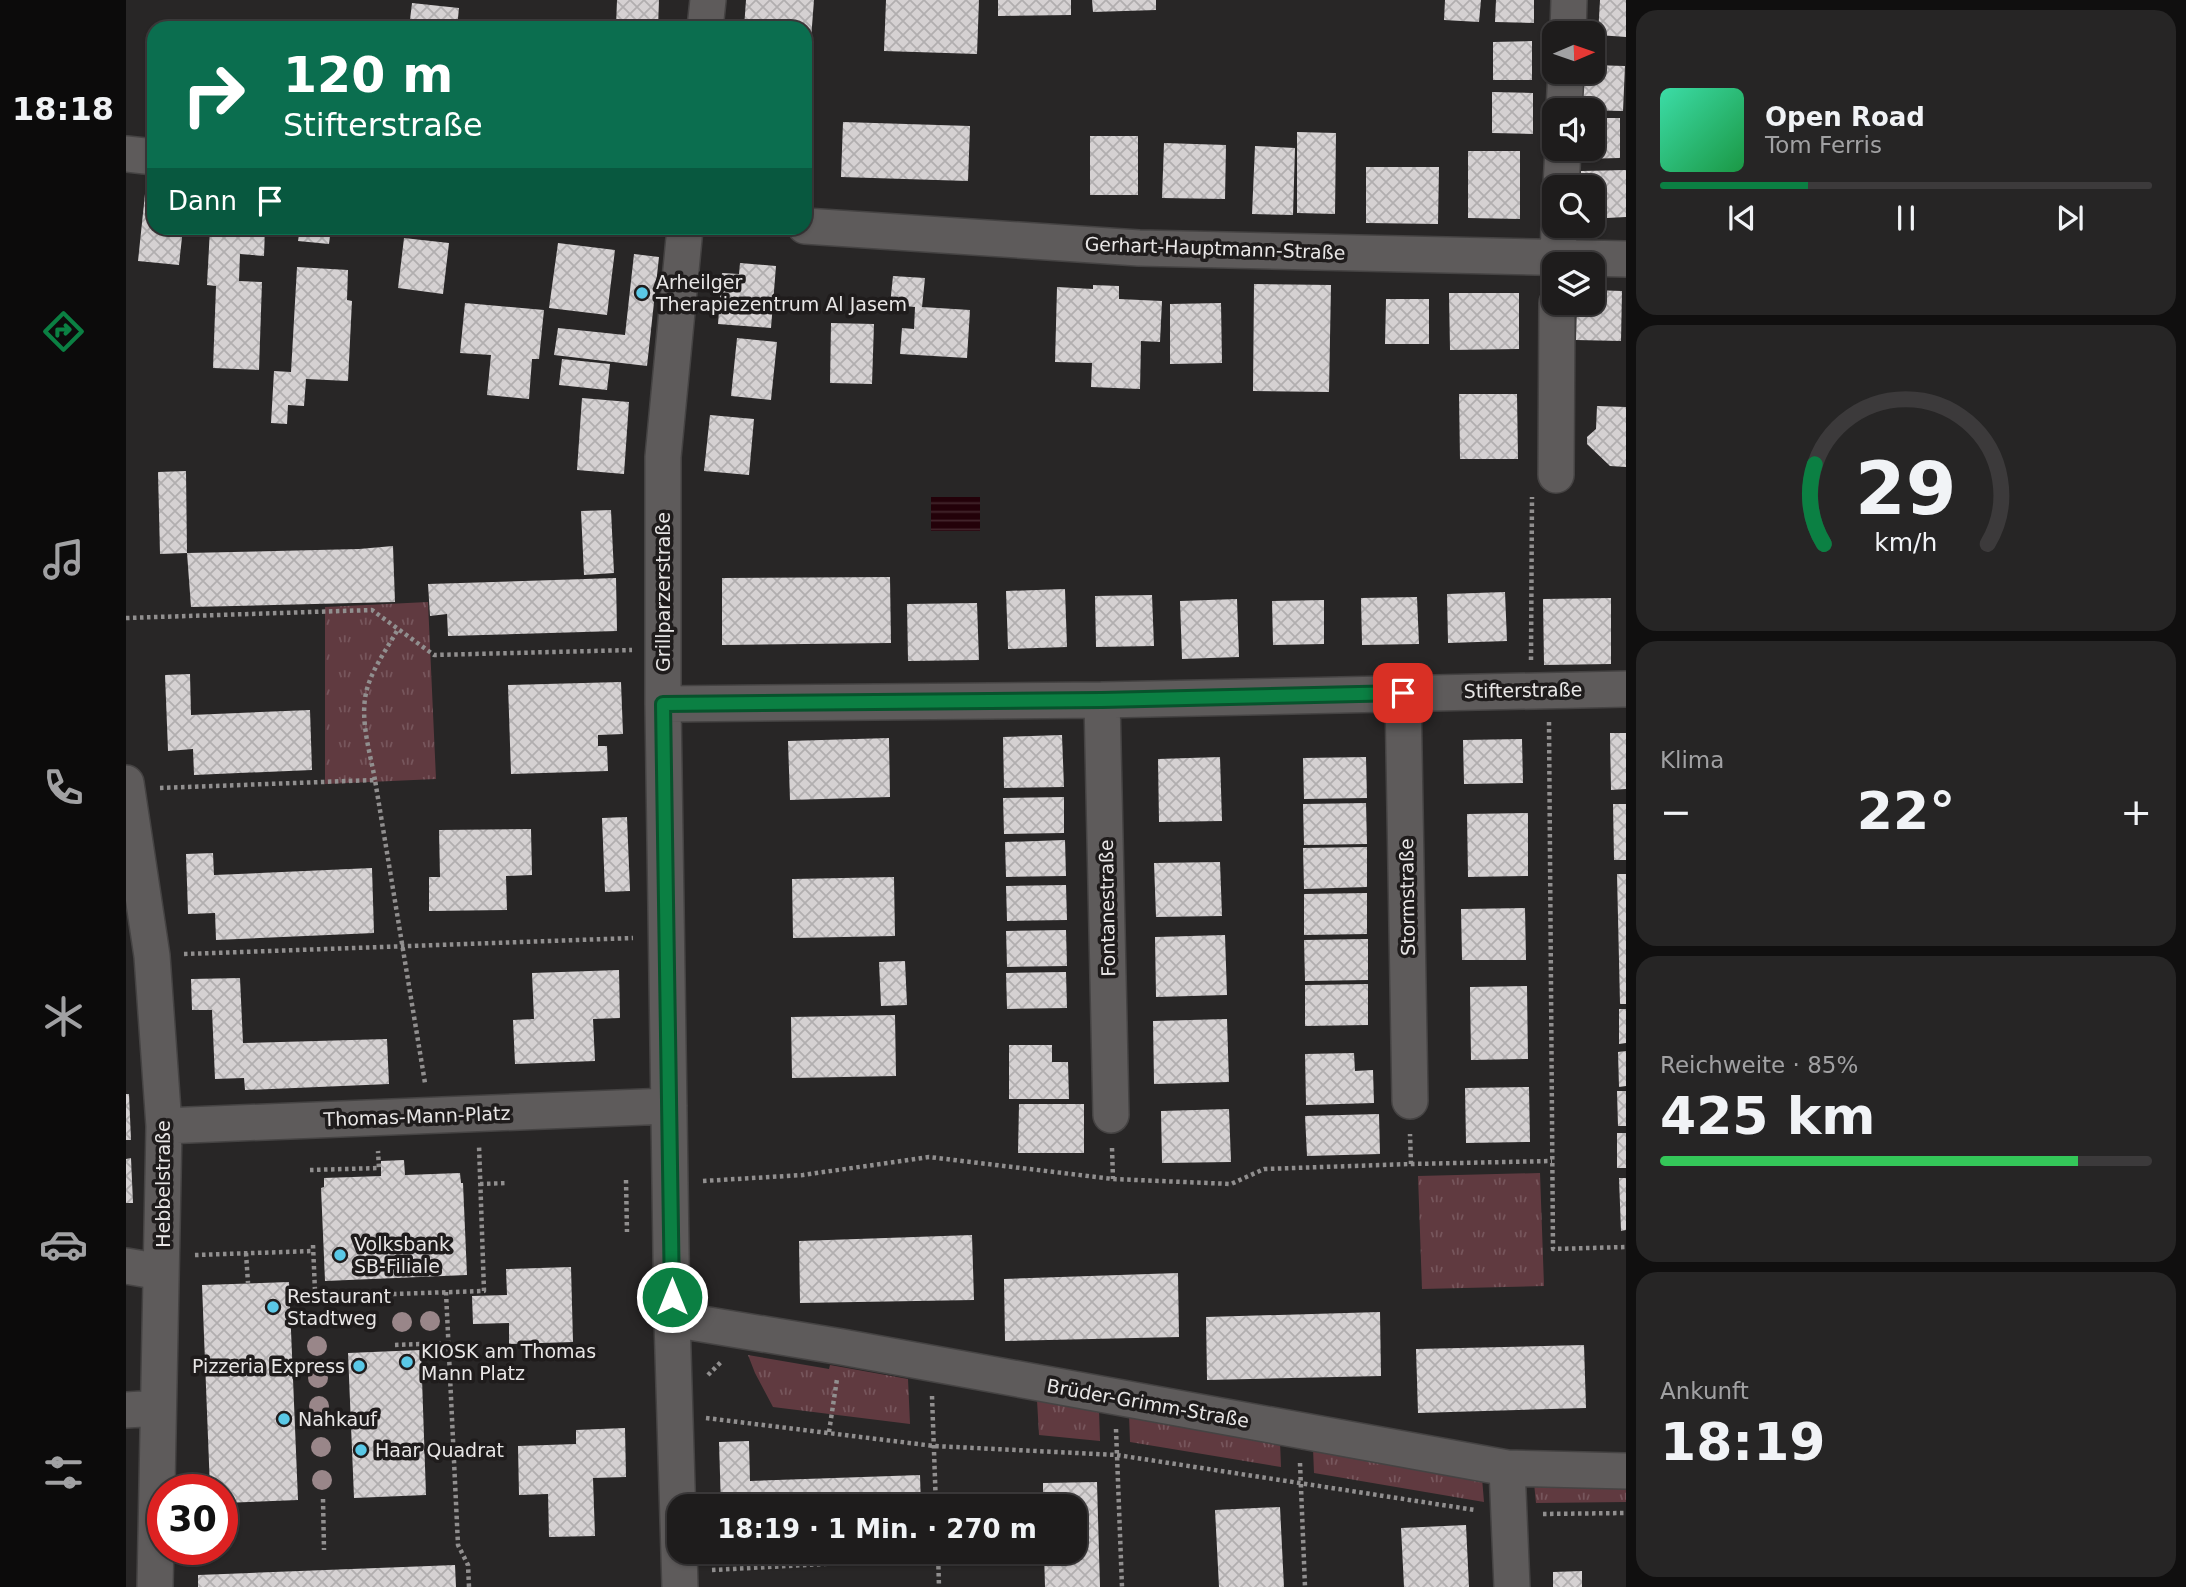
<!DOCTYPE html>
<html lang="de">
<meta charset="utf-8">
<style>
:root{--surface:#1e1c1c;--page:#262525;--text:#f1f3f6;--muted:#a1a1a3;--line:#3c3a3b;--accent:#0b8043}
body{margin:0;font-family:"DejaVu Sans",sans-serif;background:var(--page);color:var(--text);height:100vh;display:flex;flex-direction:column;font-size:26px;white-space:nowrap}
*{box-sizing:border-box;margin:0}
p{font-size:23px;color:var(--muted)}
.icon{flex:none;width:38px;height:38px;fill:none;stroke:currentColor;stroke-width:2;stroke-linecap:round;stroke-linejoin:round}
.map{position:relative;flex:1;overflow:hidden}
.panel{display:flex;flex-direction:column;gap:10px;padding:10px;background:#100f0f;width:560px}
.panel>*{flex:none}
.banner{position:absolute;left:21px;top:21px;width:665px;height:214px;border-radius:21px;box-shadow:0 2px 5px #0004,0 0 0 2px var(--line);background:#0b6e4f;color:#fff;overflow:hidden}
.needle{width:46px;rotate:88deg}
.controls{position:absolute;left:1416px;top:21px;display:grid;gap:14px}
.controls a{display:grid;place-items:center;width:63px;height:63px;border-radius:14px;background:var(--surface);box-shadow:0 2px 5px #0004,0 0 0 2px var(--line);font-size:35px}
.speed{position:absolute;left:21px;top:1474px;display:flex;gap:14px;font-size:35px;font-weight:700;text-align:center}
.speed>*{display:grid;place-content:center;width:91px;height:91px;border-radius:50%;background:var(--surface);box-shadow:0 2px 5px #0004,0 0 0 2px var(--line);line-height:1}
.speed .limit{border:10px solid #d22;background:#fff;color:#111}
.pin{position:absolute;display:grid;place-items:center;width:60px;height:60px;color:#fff;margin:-30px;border-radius:14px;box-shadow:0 4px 10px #0006}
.me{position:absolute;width:77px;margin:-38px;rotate:0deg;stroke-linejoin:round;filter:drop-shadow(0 0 5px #0008)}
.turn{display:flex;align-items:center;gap:24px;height:147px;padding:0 21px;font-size:32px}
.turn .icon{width:91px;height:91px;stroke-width:2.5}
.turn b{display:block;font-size:49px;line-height:60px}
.then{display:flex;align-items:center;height:66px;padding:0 21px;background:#0003;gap:14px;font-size:26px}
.big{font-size:52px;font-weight:700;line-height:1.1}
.panel .tile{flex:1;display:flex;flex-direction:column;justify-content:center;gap:10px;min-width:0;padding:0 24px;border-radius:21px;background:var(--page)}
.panel .dial{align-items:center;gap:0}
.dial svg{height:182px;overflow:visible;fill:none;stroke:var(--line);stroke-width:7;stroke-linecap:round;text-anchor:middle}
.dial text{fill:var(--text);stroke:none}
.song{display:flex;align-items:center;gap:21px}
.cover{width:84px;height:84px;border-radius:10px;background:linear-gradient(135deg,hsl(160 70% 55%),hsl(140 70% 35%))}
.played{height:7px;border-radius:4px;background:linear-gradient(90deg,var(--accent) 30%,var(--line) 30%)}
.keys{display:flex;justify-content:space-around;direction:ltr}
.heat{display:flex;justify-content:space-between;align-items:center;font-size:38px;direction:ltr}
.charge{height:10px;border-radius:5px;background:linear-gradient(90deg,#34c759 85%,var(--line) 0)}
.trip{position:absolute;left:541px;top:1494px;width:420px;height:70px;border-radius:21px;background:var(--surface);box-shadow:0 2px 5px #0004,0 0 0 2px var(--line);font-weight:700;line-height:70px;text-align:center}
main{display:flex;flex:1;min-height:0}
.tabs{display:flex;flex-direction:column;width:126px;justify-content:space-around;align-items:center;background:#0c0b0b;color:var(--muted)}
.tabs .icon{width:49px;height:49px}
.tabs .current{color:var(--accent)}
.tabs b{font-size:32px;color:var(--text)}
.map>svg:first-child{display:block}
</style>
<main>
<nav class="tabs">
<b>18:18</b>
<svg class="icon current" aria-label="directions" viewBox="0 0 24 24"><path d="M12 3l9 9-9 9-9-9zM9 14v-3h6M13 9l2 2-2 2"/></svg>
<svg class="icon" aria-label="music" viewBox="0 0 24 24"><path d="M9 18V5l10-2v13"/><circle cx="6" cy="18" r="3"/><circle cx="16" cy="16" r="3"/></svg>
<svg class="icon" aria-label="phone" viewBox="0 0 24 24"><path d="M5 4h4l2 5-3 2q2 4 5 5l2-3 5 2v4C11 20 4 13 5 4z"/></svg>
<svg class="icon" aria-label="climate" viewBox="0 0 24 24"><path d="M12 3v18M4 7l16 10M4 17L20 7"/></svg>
<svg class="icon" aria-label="car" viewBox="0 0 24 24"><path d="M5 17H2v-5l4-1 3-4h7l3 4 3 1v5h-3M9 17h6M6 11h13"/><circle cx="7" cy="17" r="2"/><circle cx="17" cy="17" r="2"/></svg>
<svg class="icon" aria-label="filters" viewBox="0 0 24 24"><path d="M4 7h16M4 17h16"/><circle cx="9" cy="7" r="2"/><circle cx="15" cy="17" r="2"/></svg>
</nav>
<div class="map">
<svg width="1500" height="1587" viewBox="0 0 1500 1587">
<defs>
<pattern id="park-tufts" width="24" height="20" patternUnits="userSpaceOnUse" patternTransform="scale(1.75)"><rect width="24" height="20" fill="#603a40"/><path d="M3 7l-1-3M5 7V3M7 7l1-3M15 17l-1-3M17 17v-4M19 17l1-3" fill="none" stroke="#77565c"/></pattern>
<pattern id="water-rules" width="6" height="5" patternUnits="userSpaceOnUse" patternTransform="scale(1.75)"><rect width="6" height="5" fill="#230109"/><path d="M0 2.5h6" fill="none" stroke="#43262d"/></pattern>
<pattern id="building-cross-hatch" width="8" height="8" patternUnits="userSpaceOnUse" patternTransform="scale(1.75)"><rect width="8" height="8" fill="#d5d1d2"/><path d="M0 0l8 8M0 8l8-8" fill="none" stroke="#b1aeaf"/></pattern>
</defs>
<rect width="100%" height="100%" fill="#282626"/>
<path fill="url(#park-tufts)" d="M302,602L310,779L199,784V607Z
M1414,1173L1418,1286L1296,1289L1292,1176Z
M622,1355L703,1369L704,1365L782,1379L784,1424L647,1407L629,1373Z
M911,1400L973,1410L974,1441L913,1435Z
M1003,1414L1154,1441L1155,1467L1004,1442Z
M1187,1448L1356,1478L1358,1502L1188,1473Z
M1408,1483L1500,1484V1502L1410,1503Z"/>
<path fill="url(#water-rules)" d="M805,497H854V531H805Z"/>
<path fill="url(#building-cross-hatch)" d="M491,0H533L532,28L490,27Z
M620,0H688L685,39L679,38V28H618Z
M760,0H853L851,54L758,51Z
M872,0H945V15L872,16Z
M966,0H1030V10L967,12Z
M1319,0H1355L1353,22L1318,20Z
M1370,0H1408V23L1369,22Z
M1474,0H1500V37L1472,35Z
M286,3L333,8L331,28H283Z
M1406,41V80H1367V42Z
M1466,65L1499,66L1497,111L1452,110L1453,72H1466Z
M25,69H28V122H20Z
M1366,92L1407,93V134L1366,133Z
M1466,118H1494V158L1454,159V149H1466Z
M717,122L844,126L842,181L715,177Z
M1171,132L1210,133L1209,214L1171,213Z
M964,136H1012V195H964Z
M679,141H685L681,185H679Z
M1038,143L1100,145L1099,199L1036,198Z
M1129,146L1169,148L1167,215L1126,214Z
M1342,151H1394V219L1342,218Z
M1240,167H1313L1312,224L1240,223Z
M1500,170V217L1481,218V210L1466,211V187H1455V171Z
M19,194L28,195V228H57L53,265L12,261Z
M84,228H139L138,256L114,254L113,281L136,282L133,370L87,368L90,286L81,285Z
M174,228H205L203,244L172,241Z
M278,238L323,243L317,294L272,288Z
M432,243L489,250L481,315L423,308Z
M508,254L533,257L521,366L428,355L432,328L499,335Z
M614,263L650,266L645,328L592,324L596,273L613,274Z
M171,267L222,270L221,300L226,301L222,381L180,379L178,406L162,405L161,424L145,423L148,371L165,372Z
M767,276L799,278L796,307L844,310L841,358L774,354L776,328L788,329L789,307L764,305Z
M1128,284L1205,285L1203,392L1127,391Z
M967,285L993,286V299L1036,301L1034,342L1015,341L1014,389L965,387L966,363L929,362L931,287L967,289Z
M1466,290L1496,291L1495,341L1450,340L1451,303H1466Z
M1323,293H1393V349L1324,350Z
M1260,299H1303V344H1259Z
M339,303L418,310L413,359H406L403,399L361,395L365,355L334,353Z
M1095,303L1096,363L1044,364V304Z
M705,323L748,324L746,384L704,383Z
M611,338L651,342L645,400L605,396Z
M436,359L484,364L481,390L433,385Z
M1333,394H1391L1392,459H1334Z
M456,398L503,402L498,474L451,470Z
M1471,406L1500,407V467L1484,466L1461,444V437L1470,429Z
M584,415L628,419L623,475L578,471Z
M60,471L61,553L233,549L267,546L269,602L65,607L61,553L34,554L32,472Z
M485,510L488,573L458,575L455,511Z
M764,577L765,643L596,645V578Z
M490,578L491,631L322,636L321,614L304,616L302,584Z
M939,589L941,647L882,649L880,591Z
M1379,592L1381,641L1322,643L1321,594Z
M1026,595L1028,646L970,647L969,596Z
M1291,597L1293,644L1236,645L1235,598Z
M1485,598V664L1418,665L1417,599Z
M1111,599L1113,657L1056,659L1054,601Z
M1198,600V644L1147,645L1146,601Z
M851,603L853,660L782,661L781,604Z
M64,674L65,715L184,710L186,770L68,775L67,749L42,751L39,675Z
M495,682L497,734L472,735V746H481L482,771L385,774L382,685Z
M1484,733H1500V789L1485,790Z
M936,735L938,787L878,788L877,737Z
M763,738L764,797L664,800L662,741Z
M1396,739L1397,783L1338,784L1337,740Z
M1094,757L1096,821L1033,822L1032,759Z
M1240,757L1241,798L1178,799L1177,758Z
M938,797V833L878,834L877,798Z
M1240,803L1241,844L1178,845L1177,804Z
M1487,804H1500V860H1488Z
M1402,813V876L1342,877L1341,814Z
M501,817L504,891L479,892L476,818Z
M405,829L406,875L380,876L381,910L303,911V877H314L313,830Z
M939,840L940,876L880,877L879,842Z
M1241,847V887L1178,889L1177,848Z
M87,853L88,875L246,868L248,933L90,940L89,913L62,914L60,854Z
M1094,862L1096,916L1030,917L1028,863Z
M1491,874H1500V1004H1494Z
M768,877L769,936L667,938L666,879Z
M940,885L941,920L881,921L880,886Z
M1241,893V934L1178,935V894Z
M1399,908L1400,960H1336L1335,909Z
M940,930L941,966L881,967L880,931Z
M1099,935L1101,995L1030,997L1029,937Z
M1242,939V980L1179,981L1178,940Z
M779,961L781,1005L755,1006L753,962Z
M493,970L494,1018L467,1019L469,1061L389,1064L387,1020L408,1019L406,973Z
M940,972L941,1008L881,1009L880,973Z
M114,978L117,1043L261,1039L263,1084L119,1090L118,1078L89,1079L86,1010H66L65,979Z
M1242,984V1025L1179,1026V985Z
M1401,986L1402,1059L1345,1060L1344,987Z
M1493,1009H1500V1043L1493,1044Z
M769,1015L770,1076L666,1078L665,1017Z
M1101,1019L1103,1082L1028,1084L1027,1021Z
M883,1045H926V1062H942L943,1099H883Z
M1500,1051V1086L1493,1087L1492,1052Z
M1228,1053L1229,1071L1247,1070L1248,1103L1180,1105L1179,1054Z
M1403,1087L1404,1142L1340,1143L1339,1088Z
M1491,1091H1500V1126H1492Z
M0,1094H3L5,1140H0Z
M893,1104H958V1153H892Z
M1103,1109L1105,1162L1036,1163L1035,1111Z
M1253,1114L1254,1154L1181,1156L1179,1116Z
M1491,1133H1500V1168H1491Z
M5,1158L7,1203H0V1159Z
M278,1160L279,1175L334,1173L335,1183H337L341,1275L199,1281L195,1188L198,1187V1178L255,1176V1161Z
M1493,1178H1500V1230L1495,1231Z
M846,1235L848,1300L674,1303L673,1241Z
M445,1267L447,1342L383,1344V1323L347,1324L346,1296L381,1295L380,1269Z
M1052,1273L1053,1337L879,1341L878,1279Z
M163,1282L172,1500L96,1503V1489H84L76,1285Z
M1254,1312L1255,1376L1081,1380L1080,1317Z
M1458,1345L1460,1408L1292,1413L1290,1349Z
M295,1350L300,1495L228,1498L222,1353Z
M499,1428L500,1477L467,1478L469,1536L423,1537L422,1494L393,1495L392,1446L450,1444V1430Z
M623,1441L624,1481L794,1475L795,1507H595L593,1442Z
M971,1482L974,1587H919L918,1552H948V1507H917V1483Z
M1154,1507L1158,1587H1093L1089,1510Z
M1340,1525L1343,1587H1278L1275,1528Z
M329,1565L330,1587H72V1575Z
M1456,1571V1587H1427V1572Z"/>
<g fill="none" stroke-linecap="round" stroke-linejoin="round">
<g stroke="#454343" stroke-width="38">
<path id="minor" d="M579,28L582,0
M1442,33L1443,0
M1438,110L1440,72
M0,154L28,157
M1435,187L1437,149
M679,226L1013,248L1500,259
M1432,264L1433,226
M1430,475L1431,303
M1277,693L1284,1101
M976,700L985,1115
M537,704L976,700L1500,689
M0,783L26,956L38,1126L29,1587
M38,1126L543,1106
M0,1266L35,1272
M546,1319L716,1347L1381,1468L1500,1471
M0,1410L32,1408
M1381,1468L1386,1587
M554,1587L546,1319L537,704V457L559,228"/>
</g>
<path stroke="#918f8f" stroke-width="4.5" stroke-dasharray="3.5 3.5" stroke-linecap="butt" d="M0,618L246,610L308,655L506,650
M1405,660L1406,497
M1423,722L1427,1249L1500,1247
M249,780C244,752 234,721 240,693C245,670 261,649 272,629
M34,788L249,780L299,1083
M58,954L507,938
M986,1148L987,1179
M1285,1164L1426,1161
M184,1170L253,1168L252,1151
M500,1180L501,1232
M577,1181L677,1175L803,1157L987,1179L1105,1184L1138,1169L1285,1164L1284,1134
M354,1184L382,1183
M187,1245L189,1291
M120,1253L122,1283
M69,1255L187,1251
M320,1292L332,1545L342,1565L343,1587
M267,1294L358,1291L353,1145
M269,1345L323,1343
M582,1375L595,1362
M806,1396L810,1507
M580,1418L808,1446L991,1455L1349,1510
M990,1429L996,1587
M703,1432L711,1379
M1174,1463L1179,1587
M197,1499L198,1550
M1417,1514L1500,1513
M812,1552L813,1587
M586,1570L812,1558"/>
<use href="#minor" stroke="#5e5b5b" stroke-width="35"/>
</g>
<g fill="#998689">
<circle cx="304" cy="1321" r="10"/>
<circle cx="276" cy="1322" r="10"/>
<circle cx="191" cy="1346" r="10"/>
<circle cx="192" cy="1378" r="10"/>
<circle cx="193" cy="1406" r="10"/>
<circle cx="195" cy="1447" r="10"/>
<circle cx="196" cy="1480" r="10"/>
</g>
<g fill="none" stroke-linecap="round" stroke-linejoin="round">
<g stroke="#07532c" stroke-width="18">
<path id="route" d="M546,1297L537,704L976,700L1277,693"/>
</g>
<use href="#route" stroke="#0b8043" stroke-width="12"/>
</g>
<g fill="#5ac8e6" stroke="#1f1c1c" stroke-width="2.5">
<circle cx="516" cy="293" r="7"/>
<circle cx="214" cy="1255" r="7"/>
<circle cx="147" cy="1307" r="7"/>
<circle cx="281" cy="1362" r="7"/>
<circle cx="233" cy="1366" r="7"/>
<circle cx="158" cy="1419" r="7"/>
<circle cx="235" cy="1450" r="7"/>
</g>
<g text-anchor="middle" stroke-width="7" stroke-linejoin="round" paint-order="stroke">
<g font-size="19" fill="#e8e6e6" stroke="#1f1c1c">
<text transform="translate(1089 248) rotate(2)" y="7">Gerhart-Hauptmann-Straße</text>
<text transform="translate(537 592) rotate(-90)" y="7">Grillparzerstraße</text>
<text transform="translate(1397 690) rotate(-1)" y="7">Stifterstraße</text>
<text transform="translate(1281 897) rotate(-91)" y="7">Stormstraße</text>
<text transform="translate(981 908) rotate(-91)" y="7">Fontanestraße</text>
<text transform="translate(291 1116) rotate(-2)" y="7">Thomas-Mann-Platz</text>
<text transform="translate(37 1184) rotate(-90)" y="7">Hebbelstraße</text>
<text transform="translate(1022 1403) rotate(10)" y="7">Brüder-Grimm-Straße</text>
</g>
<g font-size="19" fill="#e8e6e6" stroke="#1f1c1c" text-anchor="start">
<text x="530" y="289">Arheilger<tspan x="530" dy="22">Therapiezentrum Al Jasem</tspan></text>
<text x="228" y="1251">Volksbank<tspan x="228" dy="22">SB-Filiale</tspan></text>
<text x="161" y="1303">Restaurant<tspan x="161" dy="22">Stadtweg</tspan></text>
<text x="295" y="1358">KIOSK am Thomas<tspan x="295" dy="22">Mann Platz</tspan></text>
<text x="219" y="1373" text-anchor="end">Pizzeria Express</text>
<text x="172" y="1426">Nahkauf</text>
<text x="249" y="1457">Haar Quadrat</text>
</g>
</g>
</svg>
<div class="controls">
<a><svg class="needle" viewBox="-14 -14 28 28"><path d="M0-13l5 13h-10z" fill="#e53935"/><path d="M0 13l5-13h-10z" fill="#a1a1a3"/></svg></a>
<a><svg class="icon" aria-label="sound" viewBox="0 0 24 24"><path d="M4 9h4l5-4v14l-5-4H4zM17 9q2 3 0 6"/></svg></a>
<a><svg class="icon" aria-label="search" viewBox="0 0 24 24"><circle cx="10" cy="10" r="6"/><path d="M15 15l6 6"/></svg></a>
<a><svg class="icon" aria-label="layers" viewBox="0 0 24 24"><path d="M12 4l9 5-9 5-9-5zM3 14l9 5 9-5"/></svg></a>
</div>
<div class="speed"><div class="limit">30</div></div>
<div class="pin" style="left:1277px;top:693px;background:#d93025"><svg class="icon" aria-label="arrive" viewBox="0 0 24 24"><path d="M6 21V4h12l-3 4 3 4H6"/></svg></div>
<svg class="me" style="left:546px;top:1297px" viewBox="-20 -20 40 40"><circle r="17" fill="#0b8043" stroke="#fff" stroke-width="3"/><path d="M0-11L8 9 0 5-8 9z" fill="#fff"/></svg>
<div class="trip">18:19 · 1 Min. · 270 m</div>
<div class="banner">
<div class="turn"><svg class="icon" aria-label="right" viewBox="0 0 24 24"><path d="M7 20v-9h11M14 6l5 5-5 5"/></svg><div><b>120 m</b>Stifterstraße</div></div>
<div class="then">Dann<svg class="icon" aria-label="arrive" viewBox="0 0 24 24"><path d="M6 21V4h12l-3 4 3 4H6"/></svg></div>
</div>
</div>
<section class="panel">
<div class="tile">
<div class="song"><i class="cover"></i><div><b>Open Road</b><p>Tom Ferris</p></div></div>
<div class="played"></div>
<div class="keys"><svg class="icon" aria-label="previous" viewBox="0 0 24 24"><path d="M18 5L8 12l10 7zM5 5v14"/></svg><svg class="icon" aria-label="pause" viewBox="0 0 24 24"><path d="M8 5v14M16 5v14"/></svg><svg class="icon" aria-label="next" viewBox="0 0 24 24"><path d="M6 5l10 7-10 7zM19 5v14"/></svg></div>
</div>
<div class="tile dial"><svg viewBox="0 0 100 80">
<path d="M14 69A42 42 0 1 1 86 69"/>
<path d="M14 69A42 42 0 0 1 10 34" stroke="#0b8043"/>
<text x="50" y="56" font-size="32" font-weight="700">29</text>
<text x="50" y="72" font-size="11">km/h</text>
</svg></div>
<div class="tile"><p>Klima</p>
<div class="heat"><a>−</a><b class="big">22°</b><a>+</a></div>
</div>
<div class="tile"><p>Reichweite · 85%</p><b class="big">425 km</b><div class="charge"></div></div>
<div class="tile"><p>Ankunft</p><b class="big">18:19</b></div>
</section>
</main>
